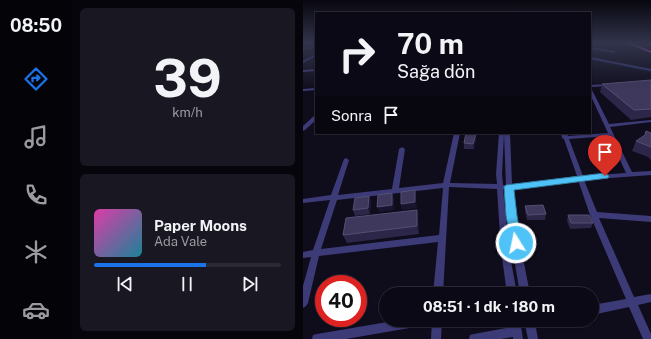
<!DOCTYPE html>
<html lang="tr">
<meta charset="utf-8">
<style>
:root{--surface:#0b0915;--page:#191722;--text:#f1f3f6;--muted:#9a9aa0;--line:#2b2a34;--accent:#1a73e8}
body{margin:0;font-family:"Public Sans",sans-serif;background:var(--page);color:var(--text);height:100vh;display:flex;flex-direction:column;font-size:15px;white-space:nowrap}
*{box-sizing:border-box;margin:0}
p{font-size:13px;color:var(--muted)}
.icon{flex:none;width:22px;height:22px;fill:none;stroke:currentColor;stroke-width:2;stroke-linecap:round;stroke-linejoin:round}
.map{position:relative;flex:1;overflow:hidden}
.details{display:flex;flex-direction:column;gap:8px;padding:8px;background:#06050c;width:231px}
.details>*{flex:none}
.guide{position:absolute;left:12px;top:12px;width:276px;height:122px;border-radius:0px;box-shadow:0 1px 3px #0004,0 0 0 1px var(--line);background:#0b0915;color:var(--text);overflow:hidden}
.speed{position:absolute;left:12px;top:275px;display:flex;gap:8px;font-size:20px;font-weight:700;text-align:center}
.speed>*{display:grid;place-content:center;width:52px;height:52px;border-radius:50%;background:var(--surface);box-shadow:0 1px 3px #0004,0 0 0 1px var(--line);line-height:1}
.speed .limit{border:6px solid #d22;background:#fff;color:#111}
.pin{position:absolute;display:grid;place-items:center;width:34px;height:34px;color:#fff;margin:-41px -17px;border-radius:50% 50% 50% 0;rotate:-45deg;box-shadow:0 0 4px #0007}
.pin .icon{rotate:45deg}
.me{position:absolute;width:44px;margin:-22px;rotate:350deg;stroke-linejoin:round;filter:drop-shadow(0 0 3px #0008)}
.turn{display:flex;align-items:center;gap:14px;height:84px;padding:0 16px;font-size:18px}
.turn .icon{width:52px;height:52px;stroke-width:2.5}
.turn b{display:block;font-size:28px;line-height:34px}
.then{display:flex;align-items:center;height:38px;padding:0 16px;background:#0003;gap:8px;font-size:15px}
.details .tile{flex:1;display:flex;flex-direction:column;justify-content:center;gap:6px;min-width:0;padding:0 14px;border-radius:6px;background:var(--page)}
.details .dial{align-items:center;gap:0}
.dial b{font-size:52px;line-height:1}
.song{display:flex;align-items:center;gap:12px}
.cover{width:48px;height:48px;border-radius:6px;background:linear-gradient(135deg,hsl(320 70% 55%),hsl(190 70% 35%))}
.played{height:4px;border-radius:2px;background:linear-gradient(90deg,var(--accent) 60%,var(--line) 60%)}
.keys{display:flex;justify-content:space-around;direction:ltr}
.trip{position:absolute;left:76px;top:287px;width:220px;height:40px;border-radius:20px;background:var(--surface);box-shadow:0 1px 3px #0004,0 0 0 1px var(--line);font-weight:700;line-height:40px;text-align:center}
main{display:flex;flex:1;min-height:0}
.dock{display:flex;flex-direction:column;width:72px;justify-content:space-around;align-items:center;background:#040408;color:var(--muted)}
.dock .icon{width:28px;height:28px}
.dock .active{color:var(--accent)}
.dock b{font-size:18px;color:var(--text)}
.map>svg:first-child{display:block}
</style>
<main>
<nav class="dock">
<b>08:50</b>
<svg class="icon active" aria-label="directions" viewBox="0 0 24 24"><path d="M12 3l9 9-9 9-9-9zM9 14v-3h6M13 9l2 2-2 2"/></svg>
<svg class="icon" aria-label="music" viewBox="0 0 24 24"><path d="M9 18V5l10-2v13"/><circle cx="6" cy="18" r="3"/><circle cx="16" cy="16" r="3"/></svg>
<svg class="icon" aria-label="phone" viewBox="0 0 24 24"><path d="M5 4h4l2 5-3 2q2 4 5 5l2-3 5 2v4C11 20 4 13 5 4z"/></svg>
<svg class="icon" aria-label="climate" viewBox="0 0 24 24"><path d="M12 3v18M4 7l16 10M4 17L20 7"/></svg>
<svg class="icon" aria-label="car" viewBox="0 0 24 24"><path d="M5 17H2v-5l4-1 3-4h7l3 4 3 1v5h-3M9 17h6M6 11h13"/><circle cx="7" cy="17" r="2"/><circle cx="17" cy="17" r="2"/></svg>
</nav>
<section class="details">
<div class="tile dial"><b>39</b><p>km/h</p></div>
<div class="tile">
<div class="song"><i class="cover"></i><div><b>Paper Moons</b><p>Ada Vale</p></div></div>
<div class="played"></div>
<div class="keys"><svg class="icon" aria-label="previous" viewBox="0 0 24 24"><path d="M18 5L8 12l10 7zM5 5v14"/></svg><svg class="icon" aria-label="pause" viewBox="0 0 24 24"><path d="M8 5v14M16 5v14"/></svg><svg class="icon" aria-label="next" viewBox="0 0 24 24"><path d="M6 5l10 7-10 7zM19 5v14"/></svg></div>
</div>
</section>
<div class="map">
<svg width="348" height="339" viewBox="0 0 348 339">
<rect width="100%" height="100%" fill="#0f0c1c"/>
<g fill="none" stroke-linecap="round" stroke-linejoin="round">
<path stroke="#0b1b36" stroke-width="1" d="M287,59L348,72
M0,60L13,53"/>
<path stroke="#34a69f" stroke-width="1" stroke-dasharray="1 1.5" stroke-linecap="butt" d="M0,49L13,47"/>
<path fill="#3d3a78" fill-rule="evenodd" d="M348,44V46L338,47L336,46Z
M287,47L311,51L313,52L311,53L287,49Z
M13,54V56L0,63V61Z
M287,57L348,69V71L287,59Z
M13,69V71L0,72V70Z
M306,84H307V86L287,87V85Z
M13,88V90L0,91V89Z
M287,89L289,90L306,124L348,120V122L307,127L329,172L348,171V175L281,180L294,212L348,216V222L296,218L331,297L348,294V302L335,305L348,334V339H340L326,307L289,315V305L323,299L287,215L275,180L209,189L212,216L227,294H217L204,216L203,189H200L206,250L214,294H204L198,250L194,189L146,187L140,294H130L135,242L16,256L5,303L3,306L0,308V286L8,257L0,258V252L10,250L27,200L0,203V199L28,195L41,159L43,158L46,160L35,195L89,189L96,149L99,147L102,149L96,188L140,183L151,133H157L147,183L194,184L193,174L196,133H207L209,184L274,176L261,139L259,138L258,133H264L265,136L305,133L287,94ZM201,134L203,185H200L199,174ZM306,136L323,173L280,176L266,139ZM140,188L136,235L18,249L34,200Z
M11,116H13V120L2,130L0,131V126Z
M96,320H129L127,323L124,325L43,339H9L10,335L14,334Z
M129,320H139L138,339H128Z
M207,320H217L220,339H210V337L198,339H166L167,335L171,334L208,327Z
M221,320H252L250,323L233,328L235,339H225Z"/>
<path fill="#ba59f4" fill-rule="evenodd" d="M323,43H329L348,51V53Z"/>
</g>
<path fill="#2c2649" d="M348,80V117L328,120L297,92L299,84Z
M348,133V160L345,157L329,151L333,141Z
M173,139L171,149H161V143Z
M66,196L68,201L67,214L52,216L50,210Z
M222,206L243,214L242,220H224L222,212Z
M265,215L290,223L288,228L267,229L264,221Z
M115,218L116,234L44,243L40,235Z"/>
<path fill="#19142f" d="M173,134V139L171,149L170,144Z
M112,190L114,208L99,210L98,204Z
M89,193L91,198V210L76,212L74,207Z
M66,196L68,201L67,214L65,208Z
M114,210L115,218L116,234L114,226Z"/>
<path fill="#3e385c" stroke="#554f75" d="M348,80V109L331,110L299,84Z
M343,131L348,133V147L333,141L342,135Z
M163,133L173,134L170,144L161,143Z
M112,190V202L98,204V192Z
M89,193V205L74,207L75,195Z
M66,196L65,208L50,210L52,198Z
M240,205L243,214L225,215L222,206Z
M114,210V226L40,235L43,218Z
M265,215H286L290,223H268Z"/>
<linearGradient id="sky" x2="0" y2="1"><stop stop-color="#08070f"/><stop offset="0.47" stop-color="#31344b"/><stop offset="1" stop-color="#31344b" stop-opacity="0"/></linearGradient>
<rect width="348" height="91" fill="url(#sky)"/>
<path fill="#4fc3f7" stroke="#337fa1" d="M302,173L306,176L305,178L211,190L214,216L219,243L217,246L213,248L209,246L203,216L201,187L203,185Z"/>
</svg>
<div class="speed"><div class="limit">40</div></div>
<div class="pin" style="left:302px;top:176px;background:#d93025"><svg class="icon" aria-label="arrive" viewBox="0 0 24 24"><path d="M6 21V4h12l-3 4 3 4H6"/></svg></div>
<svg class="me" style="left:213px;top:243px" viewBox="-20 -20 40 40"><circle r="17" fill="#4fc3f7" stroke="#fff" stroke-width="3"/><path d="M0-11L8 9 0 5-8 9z" fill="#fff"/></svg>
<div class="trip">08:51 · 1 dk · 180 m</div>
<div class="guide">
<div class="turn"><svg class="icon" aria-label="right" viewBox="0 0 24 24"><path d="M7 20v-9h11M14 6l5 5-5 5"/></svg><div><b>70 m</b>Sağa dön</div></div>
<div class="then">Sonra<svg class="icon" aria-label="arrive" viewBox="0 0 24 24"><path d="M6 21V4h12l-3 4 3 4H6"/></svg></div>
</div>
</div>
</main>
